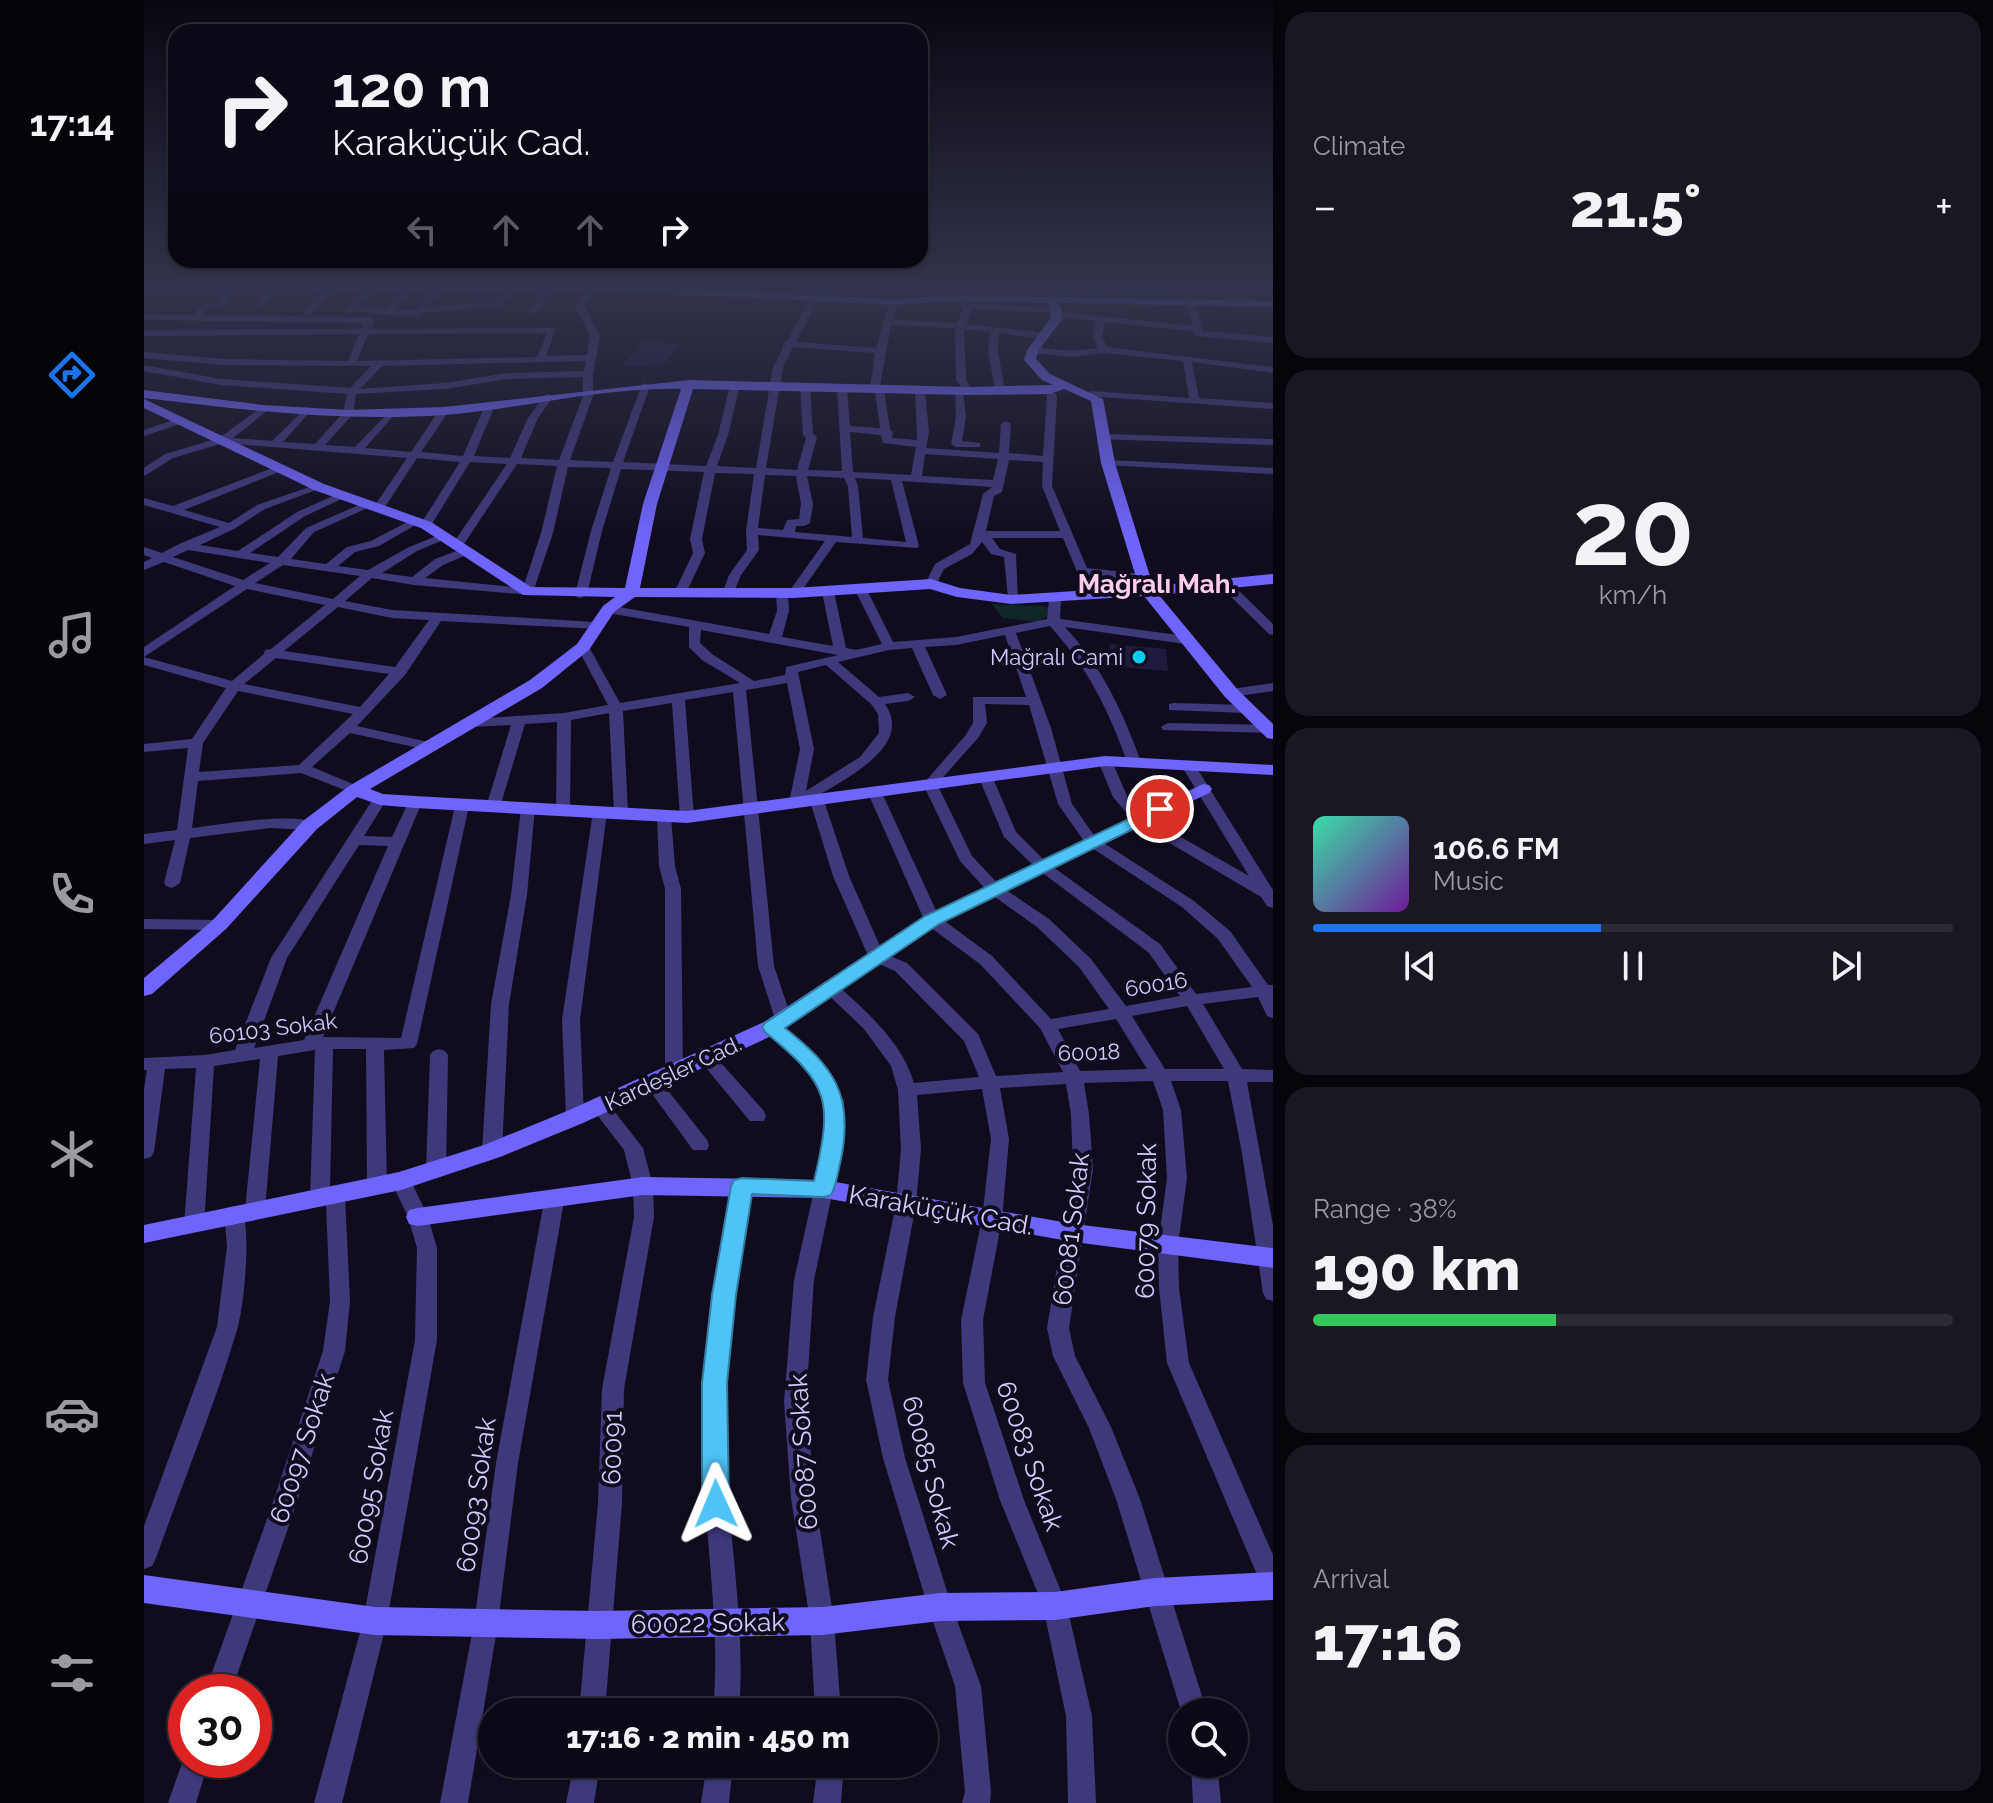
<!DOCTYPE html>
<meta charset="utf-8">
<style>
:root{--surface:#0c0916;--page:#1a1723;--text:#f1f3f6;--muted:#9a9aa1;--line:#2c2a35;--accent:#1a73e8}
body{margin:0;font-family:Raleway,sans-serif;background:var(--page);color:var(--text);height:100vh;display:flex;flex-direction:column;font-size:30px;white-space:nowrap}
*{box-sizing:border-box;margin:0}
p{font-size:26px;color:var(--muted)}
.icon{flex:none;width:44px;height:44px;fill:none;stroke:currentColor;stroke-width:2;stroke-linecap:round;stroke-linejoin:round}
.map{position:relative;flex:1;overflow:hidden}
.side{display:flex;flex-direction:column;gap:12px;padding:12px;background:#07050c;width:720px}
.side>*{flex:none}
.hud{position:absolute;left:24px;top:24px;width:760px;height:244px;border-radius:24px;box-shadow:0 2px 6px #0004,0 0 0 2px var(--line);background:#0c0916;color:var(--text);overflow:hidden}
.buttons{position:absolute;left:1024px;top:1698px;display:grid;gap:16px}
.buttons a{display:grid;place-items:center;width:80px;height:80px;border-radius:50%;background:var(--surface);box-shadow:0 2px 6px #0004,0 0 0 2px var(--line);font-size:40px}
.speed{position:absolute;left:24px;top:1674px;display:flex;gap:16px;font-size:40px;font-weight:700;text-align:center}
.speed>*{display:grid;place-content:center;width:104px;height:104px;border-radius:50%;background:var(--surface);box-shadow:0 2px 6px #0004,0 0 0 2px var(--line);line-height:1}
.speed .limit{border:12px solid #d22;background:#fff;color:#111}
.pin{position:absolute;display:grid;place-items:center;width:68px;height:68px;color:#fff;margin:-34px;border:4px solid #fff;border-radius:50%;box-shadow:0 2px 8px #0007}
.me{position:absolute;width:88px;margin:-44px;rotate:359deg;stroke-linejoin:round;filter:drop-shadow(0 0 6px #0008)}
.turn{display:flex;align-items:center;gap:28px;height:168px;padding:0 32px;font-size:36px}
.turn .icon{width:104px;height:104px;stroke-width:2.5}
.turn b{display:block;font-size:56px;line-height:68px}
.lanes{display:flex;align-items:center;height:76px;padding:0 32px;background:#0003;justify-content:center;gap:40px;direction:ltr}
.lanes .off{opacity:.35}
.big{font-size:60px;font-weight:800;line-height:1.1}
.side .widget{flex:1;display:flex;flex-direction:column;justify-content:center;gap:12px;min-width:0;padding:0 28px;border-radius:24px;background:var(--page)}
.side .dial{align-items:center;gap:0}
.dial b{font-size:104px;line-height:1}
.song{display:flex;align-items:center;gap:24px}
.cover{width:96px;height:96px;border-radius:12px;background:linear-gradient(135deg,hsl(160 70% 55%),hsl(280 70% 35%))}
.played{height:8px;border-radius:4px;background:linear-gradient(90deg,var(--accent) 45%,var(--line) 45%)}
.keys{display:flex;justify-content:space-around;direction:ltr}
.heat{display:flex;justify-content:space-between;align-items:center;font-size:44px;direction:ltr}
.charge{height:12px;border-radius:6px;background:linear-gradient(90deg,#34c759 38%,var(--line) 0)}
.trip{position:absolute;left:334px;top:1698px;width:460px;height:80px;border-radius:40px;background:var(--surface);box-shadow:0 2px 6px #0004,0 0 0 2px var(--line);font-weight:800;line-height:80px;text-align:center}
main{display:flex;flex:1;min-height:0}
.menu{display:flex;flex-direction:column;width:144px;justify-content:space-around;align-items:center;background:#050409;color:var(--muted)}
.menu .icon{width:56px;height:56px}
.menu .current{color:var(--accent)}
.menu b{font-size:36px;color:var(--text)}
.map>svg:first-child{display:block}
</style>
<main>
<nav class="menu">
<b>17:14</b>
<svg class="icon current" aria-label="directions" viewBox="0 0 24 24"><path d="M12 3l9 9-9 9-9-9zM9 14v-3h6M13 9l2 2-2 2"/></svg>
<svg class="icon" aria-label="music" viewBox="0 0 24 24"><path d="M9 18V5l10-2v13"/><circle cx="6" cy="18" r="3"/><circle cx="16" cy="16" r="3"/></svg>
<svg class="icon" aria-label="phone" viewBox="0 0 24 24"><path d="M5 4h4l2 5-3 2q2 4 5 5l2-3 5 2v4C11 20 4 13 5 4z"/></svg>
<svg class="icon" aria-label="climate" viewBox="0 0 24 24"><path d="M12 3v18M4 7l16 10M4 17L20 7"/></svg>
<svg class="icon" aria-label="car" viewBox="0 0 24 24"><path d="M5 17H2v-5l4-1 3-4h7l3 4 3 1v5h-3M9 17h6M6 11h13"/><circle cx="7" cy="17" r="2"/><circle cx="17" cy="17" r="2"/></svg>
<svg class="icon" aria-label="filters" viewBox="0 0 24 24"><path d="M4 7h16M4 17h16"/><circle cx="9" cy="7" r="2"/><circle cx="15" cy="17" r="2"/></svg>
</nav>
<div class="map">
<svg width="1129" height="1803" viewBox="0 0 1129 1803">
<rect width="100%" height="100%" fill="#100c1e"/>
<path fill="#102727" d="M848,604L900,606L905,608L903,616L894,622L859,618Z"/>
<path fill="#22193e" d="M499,340L536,344L517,368L479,365Z
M966,644L1022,649L1024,671L966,666Z"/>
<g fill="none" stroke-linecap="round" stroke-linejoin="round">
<path fill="#3e397b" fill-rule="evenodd" d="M86,287H94L80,307L62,309L59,315L226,317L230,320L227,329L412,328L402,356L443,355L446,336L431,305L448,287H456L440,305L456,336L449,374V396L426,460L469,462L498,384L501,383L506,386L479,462L562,466L574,435L586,385L591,382L596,385L584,435L573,466L612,468L629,367L640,346L638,344L643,341L672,287H680L652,342L732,348L746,300L753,302L749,320L813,323L819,309L808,298L812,295L824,303L914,308L918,312L1049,326L1041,303L1045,300C1054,305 1057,320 1058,331L1129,337V343L1053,336L1048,331L961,322L958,336L963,347L1129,367V373L1048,362L1055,398L1129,403V409L944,396L942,394L947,391L1045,398L1039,361L960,353L928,357L889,353L884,350L889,347L928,351L954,348L948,336L952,321L914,317L910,313L828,309L822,324L901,333L906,336L901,339L855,333L854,351L861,390L856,393L851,390L844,351L846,332L820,329L822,380L829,391L824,394L821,393L812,380L811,328L747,325L736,386L740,389L746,430L749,432L748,438L773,440L771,390L776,387L781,390L785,432L782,448L855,453L857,424L862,421L867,424L865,453L899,456L903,396L900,390L908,388L913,396L908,486L943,568L998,574L1004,578L998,582L934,574L919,538H848L856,549L872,554L874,601H866L864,598L860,557L847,554L838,542L828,554L800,569L791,587H783L781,584L791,564L826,544L839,494L848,487L758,481L775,546L773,548L692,542L654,596L644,593L645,611L638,637L689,646L678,592L684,588L690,592L702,648L712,650L738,644L711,590L717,586L723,590L749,642L812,637L903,619L905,600L911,596L917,600L916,619L1041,636L1047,640L1041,644L921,627C958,667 979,712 997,762L990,766L983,762C965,710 943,667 906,626L872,633L907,728L928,804L952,838L1050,901L1086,931L1124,985H1129V1018L1123,1016L1114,997L1059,1004L1098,1069L1129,1070V1082H1103L1129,1226V1301L1122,1299L1119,1293L1098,1153L1084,1081H1027L1037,1110L1043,1178L1034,1245L1035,1288L1045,1363L1129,1555V1594L1120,1591L1023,1363L1015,1288L1014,1245L1023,1178L1019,1110L1009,1081L940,1083L945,1114L949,1169L925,1328L931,1356L967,1427L996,1499L1063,1712H1038V1714L972,1499L945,1428L909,1356L903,1328L929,1169L927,1114L922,1084L856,1088L865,1139L858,1219L839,1320L841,1383L880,1500L923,1606L948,1716L952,1803H924L922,1716L899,1606L856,1500L819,1383L817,1320L838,1219L847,1139L838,1089L773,1095L777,1149L772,1204L751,1317L744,1380L761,1458L808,1607L837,1686L847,1792L846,1803H818L821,1792L811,1686L784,1607L739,1458L722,1380L729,1317L752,1204L757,1149L754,1090L747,1066L720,1029L677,988L680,984H692C723,1012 758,1042 770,1083L835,1077L820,1041L751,971L726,960L689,876L666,801L652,807L645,803L656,749L643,683L602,690L630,966L648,1020L645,1024L637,1025L673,1055L700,1101V1137L670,1280L662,1402L671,1498L690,1621L697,1712H671L666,1621L647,1498L640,1402L650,1280L682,1137V1101L660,1063L619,1027L622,1023L632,1022L614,966L589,692L541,700L550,817L543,821L536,817L528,703L479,711L484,813L477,817L470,813L465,713L427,720L426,810L419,814L412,810L413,722L381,724L356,807L349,811L342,807L367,725L326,727L319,723L326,719L420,713L464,705L433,647L439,643L445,647L476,703L596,683L558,660L545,647V627L464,613L458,609L464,605L625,634L633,611L632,593L638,589L644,593L681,541L614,535L615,550L597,575L588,597H580L578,594L585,575L603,550L602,531L610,474L571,473L558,539L561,553L542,593L536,597L532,596L530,593L549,553L546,539L560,472L477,469L458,531L443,594L437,598L433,597L431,594L447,531L467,468L424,467L409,533L388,595L270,585L228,578L201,601L248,610L451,622L455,623V629L297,621L261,675L213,726L289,743L291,746L289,749L284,750L206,733L168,767L216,787L218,790L211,794L157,773L54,781L48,828C74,825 155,810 174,825L166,830L126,828L46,838L36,883L28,888L22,886L20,883L31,840L0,844V834L33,830L44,748L0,752V744L48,739L82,688L0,665V657L88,681L120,654L121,650L127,649L181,605L103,589L0,657V647L91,586L20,562L0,570V562L8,558L0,555V547L18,553L35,544L76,527L0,505V498L29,506L136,465L141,468L140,470L40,510L85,523L113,505L171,485L180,487L121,509L90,529L56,545L94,551L153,512L198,492L202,493V497L161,516L106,553L134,557L162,528L224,501L228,502V506L170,532L147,559L182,564L203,547L227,541L271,518L277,521L275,523L235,546L211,552L194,566L224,570L265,547L300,533L304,534V538L273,551L238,573L268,577L291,559L323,547L329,551L327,553L299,565L281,578L379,588L397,533L413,466L373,464L318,547L314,548L308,545L363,464L326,462L286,527L282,528L276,525L316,462L273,458L239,510L235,511L229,508L263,458L79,443L29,458L0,476V468L21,454L75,438L119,406L124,409L123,411L89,438L128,441L161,409L166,412L139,442L171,444L199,413L203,394L77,385L0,371V365L77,379L206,388L227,366L80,365L0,358V352L80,359L204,361L215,334L0,336V330L218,329L220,323L0,320V314L50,315L56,305L74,303ZM403,333L393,357L213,361L224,334ZM649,347L731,353L726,389L731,392L736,428L706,426L703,388L698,385L693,388L698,471L664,470L673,437L669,434L666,387L661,384L656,387L659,435L662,438L653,470L622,468L639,367ZM442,361L440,371L363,373L301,383L216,389L238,366ZM439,377V396L415,460L377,458L394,418L409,397L404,394L401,395L384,418L366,458L330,456L351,405L346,402L341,405L319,456L277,452L305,411L300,408L296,409L267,452L221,448L253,412L248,409L211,447L181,445L209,414L212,394L301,389L363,379ZM706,432L737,435L739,443L772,447L767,475L709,472ZM781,454L854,459L849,480L778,476ZM865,460L899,462L898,486L916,531H842L850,496L858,492ZM621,475L652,476L657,504L655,519L643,520L639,530L614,528ZM663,476L700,478L704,486L708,537L651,532L652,526H660L666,523L669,504ZM711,478L747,480L762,542L719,538L714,486ZM44,550L126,563L99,580L29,557ZM139,565L216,576L189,599L111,583ZM194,607L248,618L285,620L251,667L140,651ZM557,630L694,655L642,667L641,675L610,681L568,654L556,643ZM861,635L882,697H829V723L821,736L779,784L816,861L844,892L893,927L935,967L965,1009L907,1019L848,956L795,917L738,793L731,789L724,793L782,924L836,964L896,1028L919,1072L852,1076L834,1034L763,963L739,953L705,876L680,801L672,797C702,778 770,746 741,704L764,701L771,697L764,693L735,697L694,662L745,650L768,648L789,695L796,699L803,695L781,647L812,645ZM132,658L245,674L216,707L100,684ZM682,665L727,704L734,714L735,733L716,757L662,791L670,749L654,672ZM94,691L209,714L155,765L55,772L59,743ZM841,704L885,705L914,804L942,844L1038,907L1074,939L1108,987L1052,994L1016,944L902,862L872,832L848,776L841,772L834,776L860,837L892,868L1004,952L1036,996L982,1006L947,959L905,919L856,886L828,856L793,784L834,738L843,723ZM1043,1006L1080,1069H1021L988,1016ZM972,1019L1003,1069L936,1071L914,1029Z
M127,287H135L117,309H111V305Z
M185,287H193L166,315H160V311Z
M227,287H236L215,306L243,309L264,287H272L251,309L270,311L293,287H301L282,308L355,301L367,287L374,288L358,306L278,313L272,317L210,311L201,313V309Z
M402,287L409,288L393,313H387L386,311Z
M914,288H1017L1021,291L1017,294L911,293L910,291Z
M811,389L819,391L822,417L818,441L836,443V447H812L807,444L812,417Z
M35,418L40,421L39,423L0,436V430Z
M959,434L1129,439V445L955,439V435Z
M964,460L1129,468V474L960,465V461Z
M1084,583L1088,584L1129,624V635L1125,634L1080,590L1078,587Z
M1129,683V691L1087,697L1080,693L1087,689Z
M1030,703L1102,705L1109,709L1102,713L1025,710V704Z
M1024,723L1129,725V733L1019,730L1017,727Z
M961,757L968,761L983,796L1000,816L1105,876L1037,765L1044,761L1049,762L1129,890V908L1123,906L1117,897L990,822L969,797L954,761Z
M236,795L243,799L220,836L248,837L266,799L271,798L278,802L179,1037L257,1038L311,806L318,802L325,806L273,1044L270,1048L240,1050L243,1187L240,1192L233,1194L226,1192L223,1187L222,1049H189L186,1190L198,1191L201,1196L206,1301L201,1351L151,1508L87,1692H61L127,1508L179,1351L186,1301L182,1205L169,1204L166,1199L171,1050L134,1056L121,1210L118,1215L111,1217L104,1215L101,1210L116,1059L70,1066L60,1225L57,1230L50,1232L43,1230L40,1225L52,1068L21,1069L10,1152L7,1157L0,1159V1089L3,1070H0V1058L61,1055L91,1050L127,958L229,799ZM215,845L244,846L160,1040L110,1048L143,958Z
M384,804L391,808L383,895L365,1004L358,1151L355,1156H341L338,1151L347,1004L367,895L377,808Z
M456,808L463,812L436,1020L440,1117L438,1122H424L422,1117L418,1020L449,812Z
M520,813L527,817L531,866L537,889L539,1074L536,1078H524L521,1074V889L515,866L513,817Z
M0,919L75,920L83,925L75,930L0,929Z
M295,1049L301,1051L304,1055L302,1170L299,1175L292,1177L285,1175L282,1170L286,1055L289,1051Z
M563,1052L569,1054L620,1111L622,1116L620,1121H606L557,1062L554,1058L557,1054Z
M509,1077L515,1079L563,1140L565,1145L563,1150H549L503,1087L500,1083L503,1079Z
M456,1101L463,1102L499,1148L509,1186L510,1217L480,1389L478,1503L461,1712H435L454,1503L458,1389L490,1217L489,1186L480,1150L447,1107L449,1102Z
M257,1174L264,1176L267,1181L284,1217L293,1248V1340L243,1621L198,1803H170L219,1621L271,1340L273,1248L264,1217L247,1181L250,1176Z
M598,1179L605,1181L608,1186C591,1277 578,1365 582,1457C585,1542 602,1627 595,1712H569C577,1627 561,1542 559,1457C557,1365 571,1277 588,1186L591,1181Z
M411,1189L418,1191L421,1196L374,1463L354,1623L324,1803H296L330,1623L352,1463L401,1196L404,1191Z
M90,1206L97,1208C108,1228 100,1308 93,1330C70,1407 39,1482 12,1558L8,1566L0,1569V1526L73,1327L83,1246L80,1213L83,1208Z
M42,1752V1760H65L52,1803H24Z
M430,1764H456L450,1803H422Z
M563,1764H589L585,1803H557Z
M674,1764H700L697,1803H669Z
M1047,1764H1073L1077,1803H1049Z"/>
<path fill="#6f64fb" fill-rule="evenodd" d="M162,287H509L749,299L812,295L1129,301V307L915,303L919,318L895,350L892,359L906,374L959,399L971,463L1009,586L1129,574V584L1015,595L1093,689L1129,724V739L1123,738L1081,697L1000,596L867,604L813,597L786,589L650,598L491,597L470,612L445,650L398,688L226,789L239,794L271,796L543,811L961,756L1129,765V775L961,766L543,823L271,808L236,805L213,797L173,829L82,929L8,994L0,996V978L68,921L159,821L205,786L386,680L433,644L459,606L471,597L379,595L277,528L170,490L0,408V399L180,484L287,522L387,587L481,588L499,504L537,389C458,387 378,409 300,415C199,422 100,410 0,398V390L119,405L204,410L300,407L545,380L824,387L909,385L898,380L880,360L883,350L907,318L904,303L812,301L749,305L452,290H167ZM549,389L824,395L905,394L920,389L947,401L957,463L995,587L867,595L816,588L787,579L650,588H496L513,504Z
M1059,784L1065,785L1068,789L1065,793L795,924L636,1032L439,1123L356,1157L257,1190L0,1243V1225L255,1172L340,1145L423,1111L620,1022L781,916Z
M499,1177L680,1180L930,1224L1129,1248V1268L930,1242L680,1198L499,1195L274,1226L265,1224L262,1217L265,1210L274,1208Z
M1129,1572V1600L1011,1606L911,1620L796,1621L678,1635L455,1639L231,1635L0,1603V1575L231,1607L455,1611L678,1607L796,1593L911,1592L1011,1578Z"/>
</g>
<linearGradient id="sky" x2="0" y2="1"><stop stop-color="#090710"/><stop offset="0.53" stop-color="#31344c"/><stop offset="1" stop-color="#31344c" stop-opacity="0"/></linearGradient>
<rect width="1129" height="539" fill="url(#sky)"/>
<path fill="#4fc3f7" stroke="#337fa1" stroke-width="2" d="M1016,804L1022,806L1025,809L1022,813L795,924L641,1028C690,1067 710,1095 697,1159C694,1171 693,1184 687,1195L680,1197L608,1194L592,1295L583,1383L585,1504L581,1512L572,1515L562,1512L558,1504V1383L568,1295L587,1186L590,1180L598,1178L670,1181C689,1100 686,1085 621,1032L618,1027L621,1023L781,916Z"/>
<circle fill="#07cbed" stroke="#100c1e" stroke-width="3" cx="995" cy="657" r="8"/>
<g text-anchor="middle" stroke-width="8" stroke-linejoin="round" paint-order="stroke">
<g font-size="22" fill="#d3cbfe" stroke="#100c1e" text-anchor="end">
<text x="979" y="665">Mağralı Cami</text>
</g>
<g font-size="22" fill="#d3cbfe" stroke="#100c1e">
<text transform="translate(1012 984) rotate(-9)" y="8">60016</text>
<text transform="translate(129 1028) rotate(-7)" y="8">60103 Sokak</text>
<text transform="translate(945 1052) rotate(-2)" y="8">60018</text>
<text transform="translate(529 1073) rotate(-25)" y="8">Kardeşler Cad.</text>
</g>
<g font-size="26" font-weight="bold" fill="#fecde9" stroke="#100c1e">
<text x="1013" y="593">Mağralı Mah.</text>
</g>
<g font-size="26" fill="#d3cbfe" stroke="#100c1e">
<text transform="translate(797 1210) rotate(10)" y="9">Karaküçük Cad.</text>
<text transform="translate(1002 1221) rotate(-89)" y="9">60079 Sokak</text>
<text transform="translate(927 1229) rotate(-83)" y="9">60081 Sokak</text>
<text transform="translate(158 1448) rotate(-72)" y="9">60097 Sokak</text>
<text transform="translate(468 1448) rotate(-89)" y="9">60091</text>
<text transform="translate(659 1452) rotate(-94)" y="9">60087 Sokak</text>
<text transform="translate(886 1456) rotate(71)" y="9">60083 Sokak</text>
<text transform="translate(787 1472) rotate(75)" y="9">60085 Sokak</text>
<text transform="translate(227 1487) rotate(-80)" y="9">60095 Sokak</text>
<text transform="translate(332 1495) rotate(-82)" y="9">60093 Sokak</text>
<text transform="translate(564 1623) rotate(-1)" y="9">60022 Sokak</text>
</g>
</g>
</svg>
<div class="buttons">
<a><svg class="icon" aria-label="search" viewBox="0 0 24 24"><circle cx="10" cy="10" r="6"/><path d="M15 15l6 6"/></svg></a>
</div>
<div class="speed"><div class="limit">30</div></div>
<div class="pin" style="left:1016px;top:809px;background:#d93025"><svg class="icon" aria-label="arrive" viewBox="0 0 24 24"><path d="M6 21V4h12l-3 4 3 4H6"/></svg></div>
<svg class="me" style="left:572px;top:1504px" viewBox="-20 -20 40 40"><path d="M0-17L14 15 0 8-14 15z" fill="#4fc3f7" stroke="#fff" stroke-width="4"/></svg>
<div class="trip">17:16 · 2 min · 450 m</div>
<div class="hud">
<div class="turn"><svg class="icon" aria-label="right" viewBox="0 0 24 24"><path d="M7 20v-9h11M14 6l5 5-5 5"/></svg><div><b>120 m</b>Karaküçük Cad.</div></div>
<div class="lanes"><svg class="icon off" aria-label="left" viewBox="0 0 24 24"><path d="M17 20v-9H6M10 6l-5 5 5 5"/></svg><svg class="icon off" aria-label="ahead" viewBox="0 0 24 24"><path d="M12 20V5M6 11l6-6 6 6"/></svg><svg class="icon off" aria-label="ahead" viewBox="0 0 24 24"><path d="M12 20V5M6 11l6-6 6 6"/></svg><svg class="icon" aria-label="right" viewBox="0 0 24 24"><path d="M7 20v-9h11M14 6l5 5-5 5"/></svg></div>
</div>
</div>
<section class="side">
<div class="widget"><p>Climate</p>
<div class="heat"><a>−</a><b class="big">21.5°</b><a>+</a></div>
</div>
<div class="widget dial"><b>20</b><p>km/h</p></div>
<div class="widget">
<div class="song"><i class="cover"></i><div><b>106.6 FM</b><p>Music</p></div></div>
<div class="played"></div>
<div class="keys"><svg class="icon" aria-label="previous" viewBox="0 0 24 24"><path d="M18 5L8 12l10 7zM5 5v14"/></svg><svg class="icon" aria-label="pause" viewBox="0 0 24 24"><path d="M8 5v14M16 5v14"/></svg><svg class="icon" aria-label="next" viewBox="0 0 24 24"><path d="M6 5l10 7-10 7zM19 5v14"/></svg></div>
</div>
<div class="widget"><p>Range · 38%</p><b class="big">190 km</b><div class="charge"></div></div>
<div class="widget"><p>Arrival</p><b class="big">17:16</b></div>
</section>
</main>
